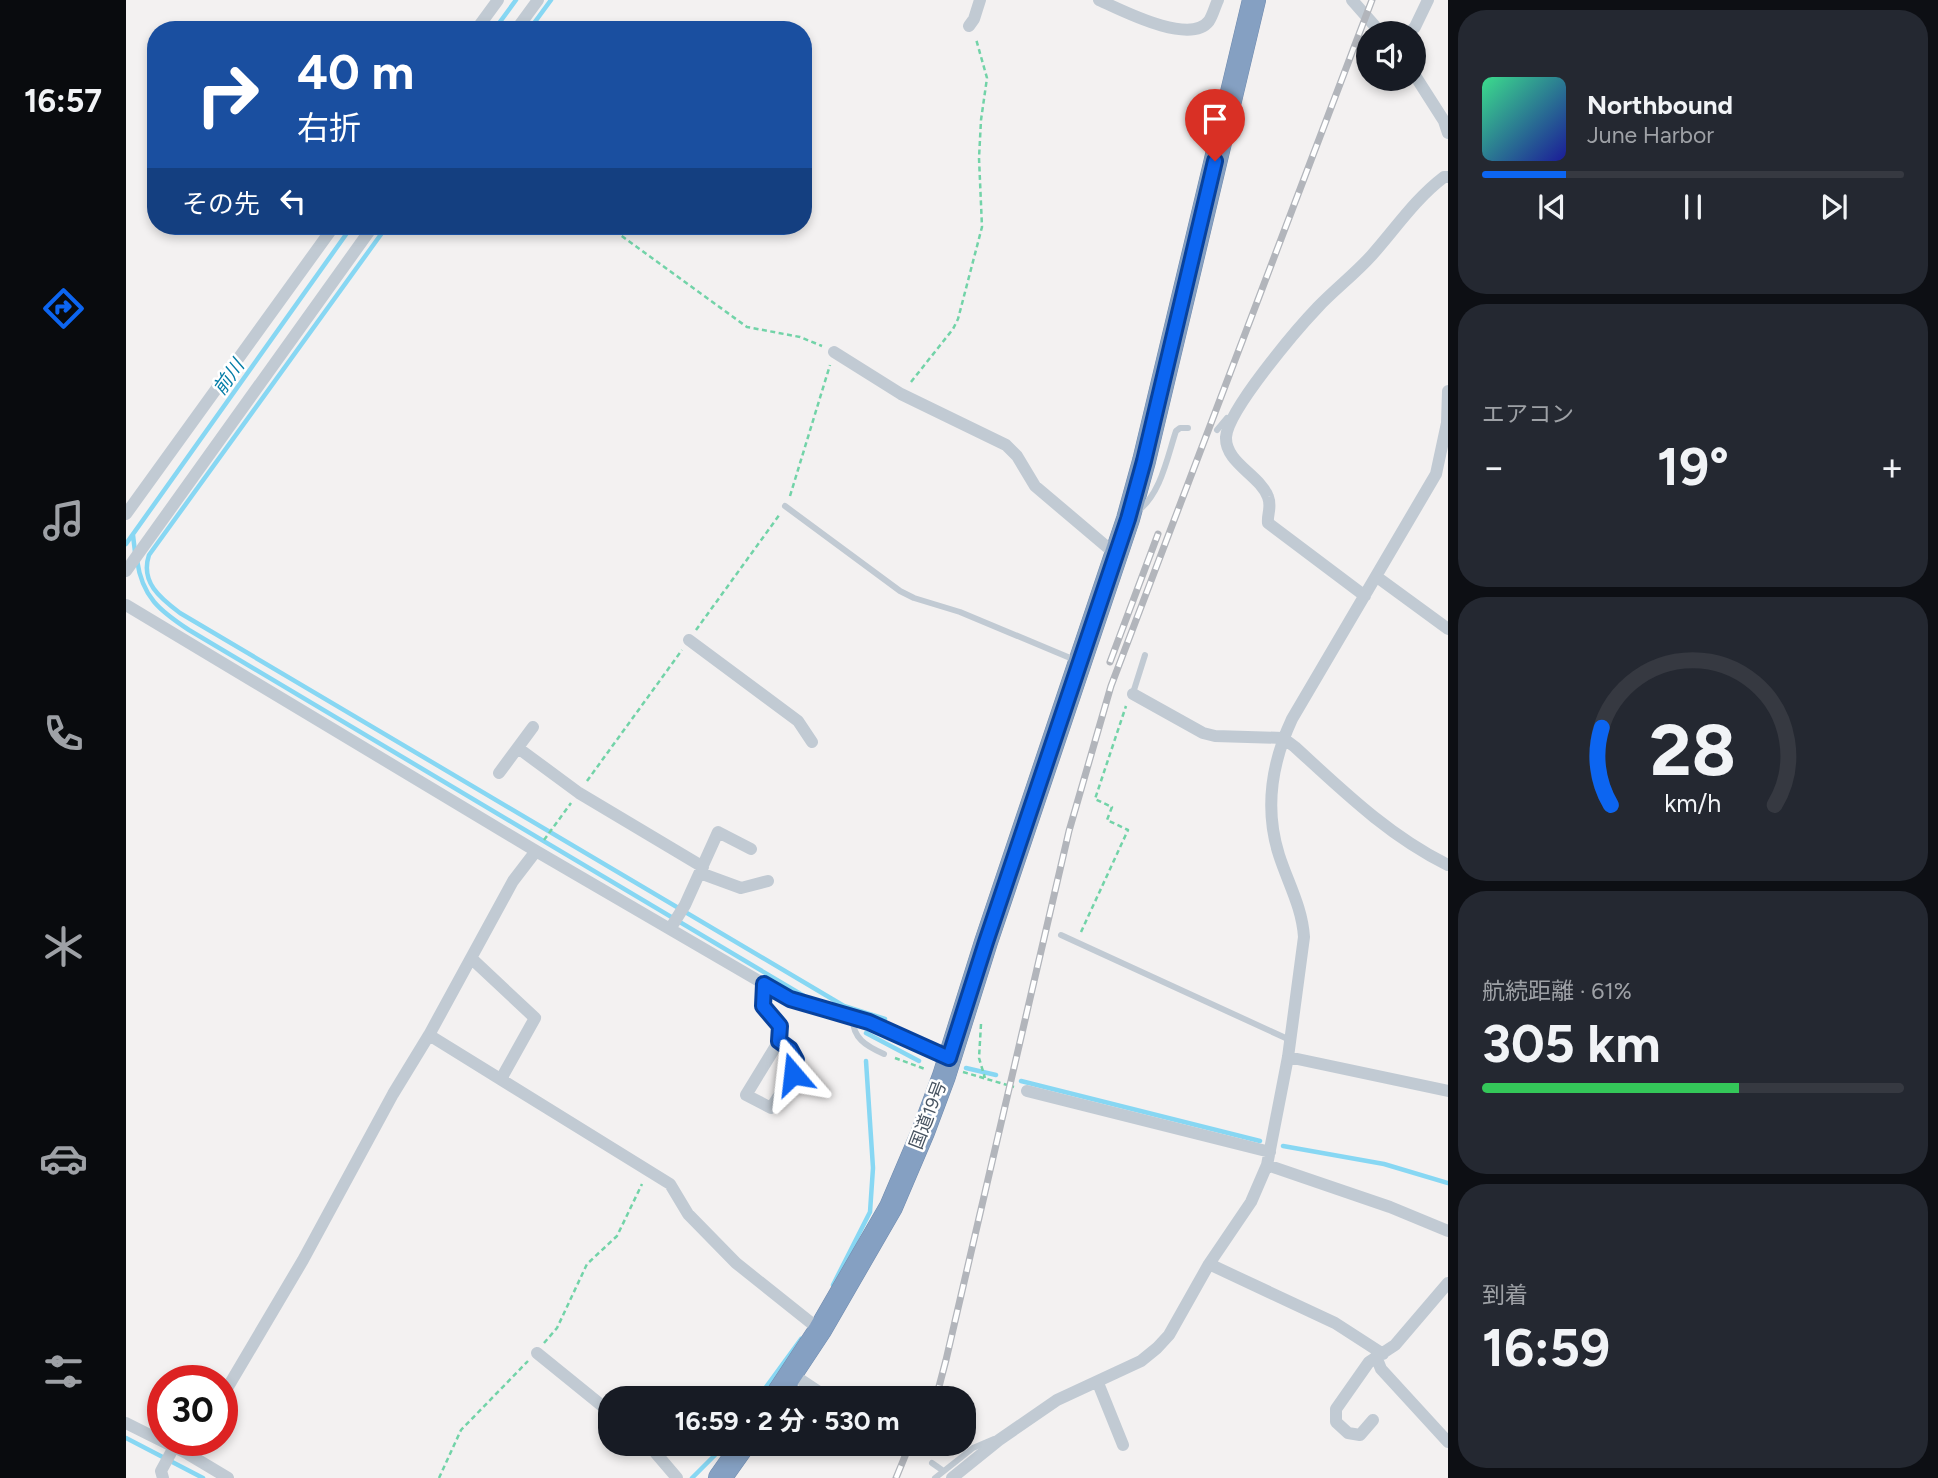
<!DOCTYPE html>
<html lang="ja">
<meta charset="utf-8">
<style>
:root{--surface:#171b24;--page:#242831;--text:#f1f3f6;--muted:#9ea1a6;--line:#363941;--accent:#0c65f1}
body{margin:0;font-family:Figtree,"Noto Sans JP",sans-serif;background:var(--page);color:var(--text);height:100vh;display:flex;flex-direction:column;font-size:26px;white-space:nowrap}
*{box-sizing:border-box;margin:0}
p{font-size:23px;color:var(--muted)}
.icon{flex:none;width:38px;height:38px;fill:none;stroke:currentColor;stroke-width:2;stroke-linecap:round;stroke-linejoin:round}
.map{position:relative;flex:1;overflow:hidden}
.drawer{display:flex;flex-direction:column;gap:10px;padding:10px;background:#0d0f14;width:490px}
.drawer>*{flex:none}
.guide{position:absolute;left:21px;top:21px;width:665px;height:214px;border-radius:28px;box-shadow:0 4px 10px #0003;background:#1a4fa0;color:#fff;overflow:hidden}
.buttons{position:absolute;left:1230px;top:21px;display:grid;gap:14px}
.buttons a{display:grid;place-items:center;width:70px;height:70px;border-radius:50%;background:var(--surface);box-shadow:0 4px 10px #0003;font-size:35px}
.speed{position:absolute;left:21px;top:1365px;display:flex;gap:14px;font-size:35px;font-weight:700;text-align:center}
.speed>*{display:grid;place-content:center;width:91px;height:91px;border-radius:50%;background:var(--surface);box-shadow:0 4px 10px #0003;line-height:1}
.speed .limit{border:10px solid #d22;background:#fff;color:#111}
.pin{position:absolute;display:grid;place-items:center;width:60px;height:60px;color:#fff;margin:-72px -30px;border-radius:50% 50% 50% 0;rotate:-45deg;box-shadow:0 0 7px #0007}
.pin .icon{rotate:45deg}
.me{position:absolute;width:77px;margin:-38px;rotate:343deg;stroke-linejoin:round;filter:drop-shadow(0 0 5px #0008)}
.turn{display:flex;align-items:center;gap:24px;height:147px;padding:0 35px;font-size:32px}
.turn .icon{width:91px;height:91px;stroke-width:2.5}
.turn b{display:block;font-size:49px;line-height:60px}
.then{display:flex;align-items:center;height:66px;padding:0 35px;background:#0003;gap:14px;font-size:26px}
.big{font-size:52px;font-weight:700;line-height:1.1}
.drawer .tile{flex:1;display:flex;flex-direction:column;justify-content:center;gap:10px;min-width:0;padding:0 24px;border-radius:28px;background:var(--page)}
.drawer .dial{align-items:center;gap:0}
.dial svg{height:182px;overflow:visible;fill:none;stroke:var(--line);stroke-width:7;stroke-linecap:round;text-anchor:middle}
.dial text{fill:var(--text);stroke:none}
.song{display:flex;align-items:center;gap:21px}
.cover{width:84px;height:84px;border-radius:10px;background:linear-gradient(135deg,hsl(150 70% 55%),hsl(240 70% 35%))}
.played{height:7px;border-radius:4px;background:linear-gradient(90deg,var(--accent) 20%,var(--line) 20%)}
.keys{display:flex;justify-content:space-around;direction:ltr}
.heat{display:flex;justify-content:space-between;align-items:center;font-size:38px;direction:ltr}
.charge{height:10px;border-radius:5px;background:linear-gradient(90deg,#34c759 61%,var(--line) 0)}
.trip{position:absolute;left:472px;top:1386px;width:378px;height:70px;border-radius:28px;background:var(--surface);box-shadow:0 4px 10px #0003;font-weight:700;line-height:70px;text-align:center}
main{display:flex;flex:1;min-height:0}
.menu{display:flex;flex-direction:column;width:126px;justify-content:space-around;align-items:center;background:#090b0e;color:var(--muted)}
.menu .icon{width:49px;height:49px}
.menu .selected{color:var(--accent)}
.menu b{font-size:32px;color:var(--text)}
.map>svg:first-child{display:block}
</style>
<main>
<nav class="menu">
<b>16:57</b>
<svg class="icon selected" aria-label="directions" viewBox="0 0 24 24"><path d="M12 3l9 9-9 9-9-9zM9 14v-3h6M13 9l2 2-2 2"/></svg>
<svg class="icon" aria-label="music" viewBox="0 0 24 24"><path d="M9 18V5l10-2v13"/><circle cx="6" cy="18" r="3"/><circle cx="16" cy="16" r="3"/></svg>
<svg class="icon" aria-label="phone" viewBox="0 0 24 24"><path d="M5 4h4l2 5-3 2q2 4 5 5l2-3 5 2v4C11 20 4 13 5 4z"/></svg>
<svg class="icon" aria-label="climate" viewBox="0 0 24 24"><path d="M12 3v18M4 7l16 10M4 17L20 7"/></svg>
<svg class="icon" aria-label="car" viewBox="0 0 24 24"><path d="M5 17H2v-5l4-1 3-4h7l3 4 3 1v5h-3M9 17h6M6 11h13"/><circle cx="7" cy="17" r="2"/><circle cx="17" cy="17" r="2"/></svg>
<svg class="icon" aria-label="filters" viewBox="0 0 24 24"><path d="M4 7h16M4 17h16"/><circle cx="9" cy="7" r="2"/><circle cx="15" cy="17" r="2"/></svg>
</nav>
<div class="map">
<svg width="1322" height="1478" viewBox="0 0 1322 1478">
<rect width="100%" height="100%" fill="#f3f1f1"/>
<g fill="none" stroke-linecap="round" stroke-linejoin="round">
<path stroke="#87d7f3" stroke-width="4.5" d="M368,30L390,0
M403,30L425,0
M261,226L23,555C14,582 34,598 54,613L718,1006L759,1019
M7,535L9,552
M0,544L226,226
M11,560C16,597 34,611 63,630L678,996
M740,1033L793,1061
M840,1068L870,1075
M895,1081L1134,1141
M1157,1146L1258,1164L1322,1183
M707,1285L744,1212L747,1168L740,1061
M632,1398L675,1339
M0,1438L77,1478
M566,1478L600,1444"/>
<g stroke="#708bae" stroke-width="24">
<path id="highway" d="M649,1398L694,1330L765,1207L797,1132L818,1076L860,942L1002,519L1018,461L1128,0
M594,1478L618,1444"/>
</g>
<path stroke="#72d3a8" stroke-width="2.5" stroke-dasharray="5 3.5" stroke-linecap="butt" d="M482,226L621,327L674,337L696,346
M785,382L827,329L832,319L856,227L853,158L855,120L861,78L850,39
M664,496L704,365
M570,630L654,514
M461,781L556,650
M418,840L445,803
M955,932L1002,830L981,820L986,807L969,799L1000,706
M855,1024L853,1058L859,1078
M769,1058L799,1069
M837,1072L888,1087
M418,1343L431,1328L461,1264L491,1236L516,1184
M313,1478L335,1430L402,1361"/>
<path stroke="#c1cad3" stroke-width="6" d="M1091,430L1101,418
M659,506L774,591L788,598L834,612L949,660
M1012,511C1035,493 1041,458 1050,431L1054,428H1062
M1007,693L1019,655
M935,935L1164,1040
M727,1017C726,1038 740,1046 758,1054
M762,1447L776,1452
M806,1463L816,1470
M809,1478L847,1448L868,1439"/>
<path stroke="#c1cad3" stroke-width="12" d="M973,0C995,10 1064,46 1083,21C1087,15 1089,6 1092,0
M1226,0L1255,33
M843,26L848,19L854,0
M350,30L372,0
M390,30L412,0
M1283,33L1289,27L1302,0
M1288,74L1318,121L1322,133
M708,352L775,394L880,445L891,456L909,486L981,547L991,551
M0,514L208,226
M0,571L247,226
M1251,577L1322,629
M1239,596L1142,523C1141,514 1146,507 1142,497C1134,475 1099,463 1100,437C1102,410 1171,329 1192,307C1209,289 1229,274 1246,255C1270,228 1289,199 1318,177H1322
M0,605L410,851L664,999L743,1022L823,1058
M563,640L672,721L686,742
M1007,694L1077,733L1089,736L1157,738L1169,747C1217,791 1263,836 1322,865
M392,748L453,793L577,867
M373,773L407,727
M574,873L615,888L642,881
M544,929L559,905L592,832L625,849
M345,958L409,1018L375,1079
M638,984L637,1006L654,1025L653,1041L620,1095L645,1108L667,1074L670,1060L664,1049L653,1041
M303,1035L544,1184L562,1214L610,1263L694,1330
M1162,1057L1322,1091
M901,1091L1144,1152
M1141,1165L1264,1207L1322,1231
M1083,1264L1209,1323L1257,1354
M411,1353L485,1413
M1251,1359L1255,1369L1322,1442
M666,1374L702,1398
M972,1383L997,1445
M96,1397L177,1260L267,1094L303,1035L387,881L410,851
M1247,1420L1234,1435L1222,1433L1210,1422V1409L1243,1362L1269,1345L1322,1283
M0,1423L62,1454L102,1478
M522,1444L551,1478
M754,1444L761,1446
M62,1454L70,1440
M37,1478L35,1471L48,1447
M826,1478L873,1440L931,1400L1015,1361L1031,1348L1043,1335L1083,1264L1125,1202L1141,1165L1162,1057L1178,937C1176,907 1162,883 1153,855C1138,808 1146,762 1166,719L1310,474L1321,423L1322,391"/>
<use href="#highway" stroke="#85a0c2" stroke-width="23"/>
<g stroke="#b2b5bb" stroke-width="7">
<path id="rail" d="M984,662L1032,534
M810,1398L820,1360L943,831L985,686L1246,0
M770,1478L784,1444"/>
</g>
<use href="#rail" stroke="#fff" stroke-width="4.5" stroke-dasharray="13" stroke-linecap="butt"/>
</g>
<g fill="none" stroke-linecap="round" stroke-linejoin="round">
<g stroke="#08429d" stroke-width="18">
<path id="route" d="M667,1074L670,1060L664,1049L653,1041L654,1026L637,1006L638,984L664,999L743,1022L823,1058L860,942L1002,519L1018,461L1089,161"/>
</g>
<use href="#route" stroke="#0c65f1" stroke-width="12"/>
</g>
<g text-anchor="middle" stroke-width="5" stroke-linejoin="round" paint-order="stroke">
<g font-size="18" fill="#475360" stroke="#fff">
<text transform="translate(802 1115) rotate(-69)" y="6">国道19号</text>
</g>
<g font-size="19" font-style="italic" fill="#047da7" stroke="#fff">
<text transform="translate(102 377) rotate(-55)" y="7">前川</text>
</g>
</g>
</svg>
<div class="buttons">
<a><svg class="icon" aria-label="sound" viewBox="0 0 24 24"><path d="M4 9h4l5-4v14l-5-4H4zM17 9q2 3 0 6"/></svg></a>
</div>
<div class="speed"><div class="limit">30</div></div>
<div class="pin" style="left:1089px;top:161px;background:#d93025"><svg class="icon" aria-label="arrive" viewBox="0 0 24 24"><path d="M6 21V4h12l-3 4 3 4H6"/></svg></div>
<svg class="me" style="left:667px;top:1074px" viewBox="-20 -20 40 40"><path d="M0-17L14 15 0 8-14 15z" fill="#0c65f1" stroke="#fff" stroke-width="4"/></svg>
<div class="trip">16:59 · 2 分 · 530 m</div>
<div class="guide">
<div class="turn"><svg class="icon" aria-label="right" viewBox="0 0 24 24"><path d="M7 20v-9h11M14 6l5 5-5 5"/></svg><div><b>40 m</b>右折</div></div>
<div class="then">その先<svg class="icon" aria-label="left" viewBox="0 0 24 24"><path d="M17 20v-9H6M10 6l-5 5 5 5"/></svg></div>
</div>
</div>
<section class="drawer">
<div class="tile">
<div class="song"><i class="cover"></i><div><b>Northbound</b><p>June Harbor</p></div></div>
<div class="played"></div>
<div class="keys"><svg class="icon" aria-label="previous" viewBox="0 0 24 24"><path d="M18 5L8 12l10 7zM5 5v14"/></svg><svg class="icon" aria-label="pause" viewBox="0 0 24 24"><path d="M8 5v14M16 5v14"/></svg><svg class="icon" aria-label="next" viewBox="0 0 24 24"><path d="M6 5l10 7-10 7zM19 5v14"/></svg></div>
</div>
<div class="tile"><p>エアコン</p>
<div class="heat"><a>−</a><b class="big">19°</b><a>+</a></div>
</div>
<div class="tile dial"><svg viewBox="0 0 100 80">
<path d="M14 69A42 42 0 1 1 86 69"/>
<path d="M14 69A42 42 0 0 1 10 35" stroke="#0c65f1"/>
<text x="50" y="56" font-size="32" font-weight="700">28</text>
<text x="50" y="72" font-size="11">km/h</text>
</svg></div>
<div class="tile"><p>航続距離 · 61%</p><b class="big">305 km</b><div class="charge"></div></div>
<div class="tile"><p>到着</p><b class="big">16:59</b></div>
</section>
</main>
